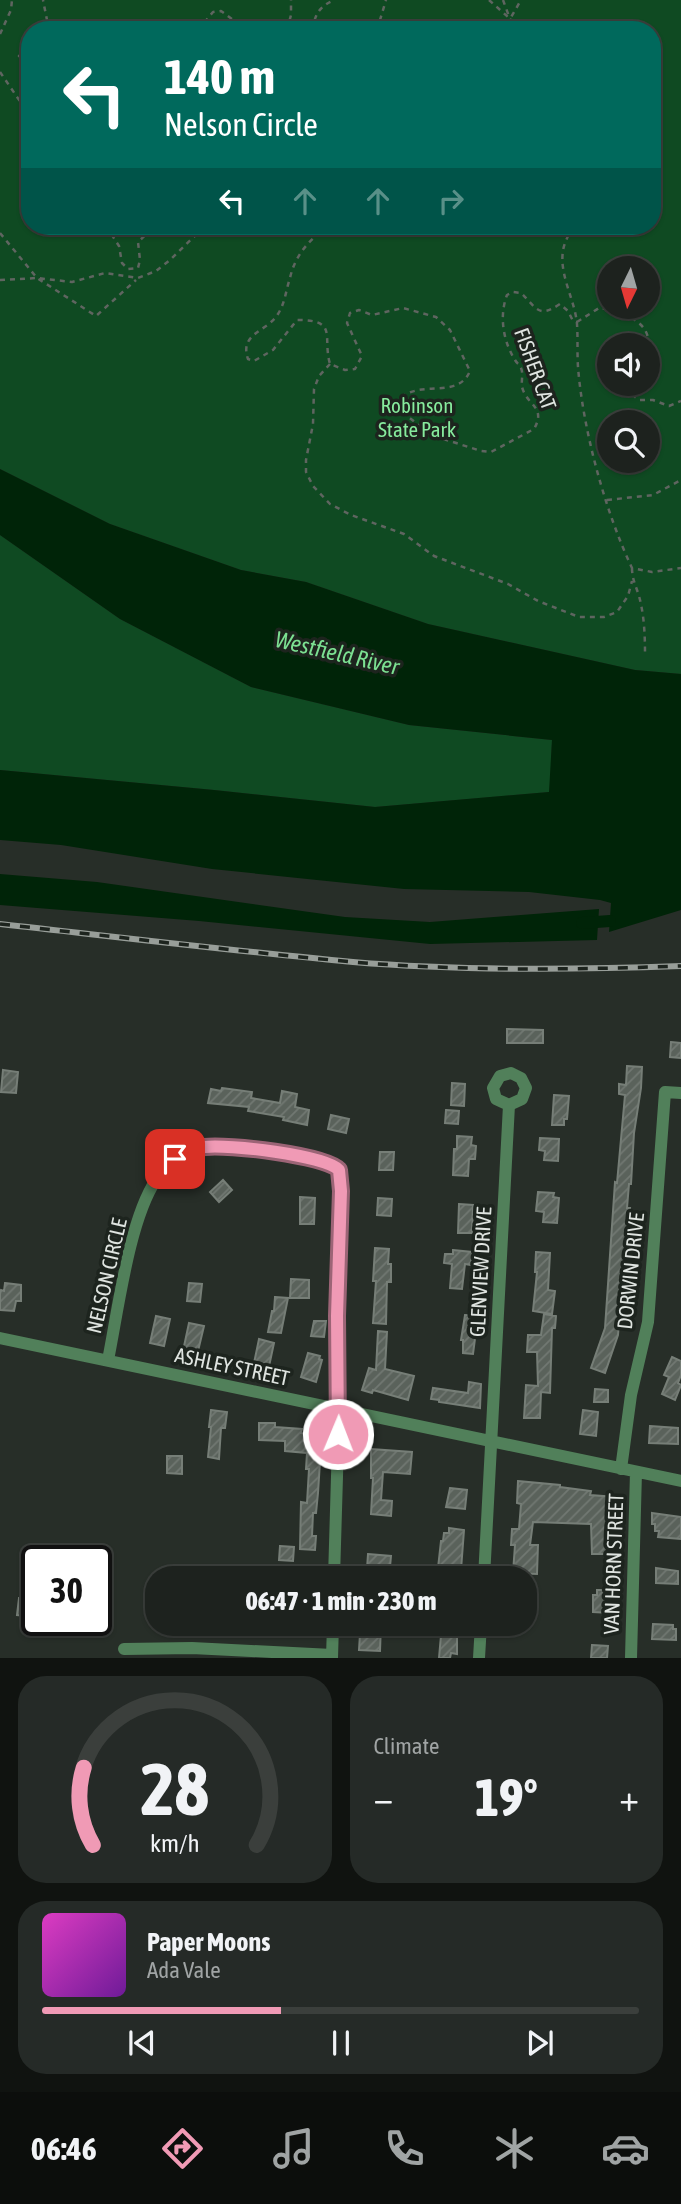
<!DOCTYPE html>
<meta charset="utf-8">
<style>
:root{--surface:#1d221e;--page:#252a27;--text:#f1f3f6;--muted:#a0a4a4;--line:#3b3f3c;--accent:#f09ab5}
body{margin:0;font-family:"Asap Condensed",sans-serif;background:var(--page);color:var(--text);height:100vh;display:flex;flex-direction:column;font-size:26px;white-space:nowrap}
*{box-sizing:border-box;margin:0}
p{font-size:23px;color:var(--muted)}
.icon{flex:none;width:38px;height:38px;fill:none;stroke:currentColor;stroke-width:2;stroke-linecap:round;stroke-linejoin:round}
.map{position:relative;height:1658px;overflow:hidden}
.details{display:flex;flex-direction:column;gap:18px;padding:18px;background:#101310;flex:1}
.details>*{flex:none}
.banner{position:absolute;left:21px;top:21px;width:640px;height:214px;border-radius:28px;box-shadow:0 2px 5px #0004,0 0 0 2px var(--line);background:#00695c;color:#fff;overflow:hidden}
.needle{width:46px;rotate:185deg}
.buttons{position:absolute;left:597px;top:256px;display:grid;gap:14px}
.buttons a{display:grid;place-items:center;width:63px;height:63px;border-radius:50%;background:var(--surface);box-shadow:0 2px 5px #0004,0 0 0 2px var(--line);font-size:35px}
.speed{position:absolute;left:21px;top:1545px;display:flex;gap:14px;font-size:35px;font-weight:700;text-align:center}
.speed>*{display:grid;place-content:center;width:91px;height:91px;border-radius:50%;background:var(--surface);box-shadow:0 2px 5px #0004,0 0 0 2px var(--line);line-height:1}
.speed .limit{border:4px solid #111;border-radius:10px;background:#fff;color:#111}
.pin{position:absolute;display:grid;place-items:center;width:60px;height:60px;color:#fff;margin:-30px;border-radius:14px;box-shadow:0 4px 10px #0006}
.me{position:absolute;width:77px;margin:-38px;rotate:1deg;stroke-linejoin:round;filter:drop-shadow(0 0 5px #0008)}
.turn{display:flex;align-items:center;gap:24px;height:147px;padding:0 28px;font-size:32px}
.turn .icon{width:91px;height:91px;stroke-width:2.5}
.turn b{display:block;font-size:49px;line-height:60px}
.lanes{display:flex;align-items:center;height:66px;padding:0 28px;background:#0003;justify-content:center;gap:35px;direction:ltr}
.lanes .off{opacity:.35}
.big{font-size:52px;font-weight:800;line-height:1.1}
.details .widget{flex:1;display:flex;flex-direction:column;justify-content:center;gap:10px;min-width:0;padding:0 24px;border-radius:28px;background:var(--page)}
.details .dial{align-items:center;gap:0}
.dial svg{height:182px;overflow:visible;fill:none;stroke:var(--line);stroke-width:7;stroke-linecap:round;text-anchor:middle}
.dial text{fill:var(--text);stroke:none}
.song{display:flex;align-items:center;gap:21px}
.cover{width:84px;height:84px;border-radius:10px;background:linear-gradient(135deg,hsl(310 70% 55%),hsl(280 70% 35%))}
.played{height:7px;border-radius:4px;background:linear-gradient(90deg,var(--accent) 40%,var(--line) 40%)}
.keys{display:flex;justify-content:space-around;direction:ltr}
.heat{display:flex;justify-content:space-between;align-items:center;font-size:38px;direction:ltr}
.details .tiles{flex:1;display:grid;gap:18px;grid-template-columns:1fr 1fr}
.widget:last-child{grid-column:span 2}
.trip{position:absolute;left:145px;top:1566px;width:392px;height:70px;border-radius:28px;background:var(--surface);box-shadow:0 2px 5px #0004,0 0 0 2px var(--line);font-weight:800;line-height:70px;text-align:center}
.dock{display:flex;height:112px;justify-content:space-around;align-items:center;background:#0c0e0c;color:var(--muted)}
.dock .icon{width:49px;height:49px}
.dock .selected{color:var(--accent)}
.dock b{font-size:32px;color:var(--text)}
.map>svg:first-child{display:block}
</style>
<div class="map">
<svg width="681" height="1658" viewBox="0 0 681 1658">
<defs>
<pattern id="building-hatch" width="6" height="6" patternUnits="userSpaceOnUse" patternTransform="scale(1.75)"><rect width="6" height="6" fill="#5a625b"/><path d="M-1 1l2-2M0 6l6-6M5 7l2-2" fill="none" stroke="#717872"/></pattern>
</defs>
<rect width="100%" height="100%" fill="#272e28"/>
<path fill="#0f4a22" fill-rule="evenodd" d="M0,0H681V674L635,670L428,624L306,582L241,570L110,524L0,469ZM30,30H653V226H30ZM609,268H648V306H609ZM609,345H648V383H609ZM609,422H648V460H609Z
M0,535L120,619L251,687L409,725L552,740L550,792L375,807L214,790L0,770Z"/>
<path fill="#002408" d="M0,469L110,524L241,570L306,582L428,624L635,670L681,674V910L609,932L611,903L600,900L529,892L404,889L212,869L61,845L0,840V770L214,790L375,807L549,792L552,740L409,725L251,687L120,619L0,535Z
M0,874L97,882L345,917L430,922L599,909L597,940L430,944L199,921L0,905Z"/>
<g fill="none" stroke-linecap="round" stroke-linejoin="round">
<path stroke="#002408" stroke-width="12" d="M582,923L610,921"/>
</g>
<path fill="url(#building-hatch)" stroke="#767e77" stroke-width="2" d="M507,1029L543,1030V1043H507Z
M671,1042L681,1043V1058L670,1057Z
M627,1066L642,1067L641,1088L634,1133L631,1184H629L627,1208H630L621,1290H624L623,1309H620L618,1335L605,1373L591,1368L605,1328L615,1182L617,1183L625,1095L619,1094V1084L626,1085Z
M3,1070L18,1072L16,1093L1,1092Z
M452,1083L465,1084L464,1106L451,1105Z
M222,1088L252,1092L251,1098L280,1103L282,1091L297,1094L295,1107L309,1110L307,1125L283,1120L284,1117L248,1111L249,1107L208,1103L211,1089L221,1091Z
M554,1095L569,1096L567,1119H564V1125H552Z
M446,1110L459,1111L458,1124L445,1123Z
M331,1115L349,1119L346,1133L328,1129Z
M457,1136L472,1137L471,1145L476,1146L475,1159H469L468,1176L453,1175L454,1149H457Z
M540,1138L559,1139L558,1161L544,1160L545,1151L539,1150Z
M380,1152H394L393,1170H379Z
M223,1180L232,1190L219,1202L210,1192Z
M538,1192L554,1193L553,1197L559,1198L557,1223L543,1222L544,1212L536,1211Z
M300,1197L315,1198L314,1224H300Z
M378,1198L392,1199L391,1216L377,1215Z
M459,1204L473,1205L472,1233H458Z
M375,1248L389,1249L388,1264H391V1282H387L386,1324L373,1323L376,1281H373Z
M453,1250L472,1252L471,1265L465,1264L462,1289L450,1288L452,1264L444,1263L445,1254H453Z
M536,1252L550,1253L548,1290L555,1291L552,1314L533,1311L537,1272H535Z
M291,1279L309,1280V1298H290Z
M5,1283L21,1285V1301H16L14,1311L0,1310V1294L1,1290L4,1291Z
M189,1283L202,1284L200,1302L187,1301Z
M275,1297L288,1298L281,1333L268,1332L272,1311H274Z
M544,1314L556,1316L555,1328H552L550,1393L541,1392L540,1418H524L526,1385L538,1386L537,1352H527L528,1335H541Z
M465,1315L478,1316L473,1354L463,1353V1340H461Z
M156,1316L170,1319L164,1346L150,1343Z
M314,1321H326L324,1337L311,1336Z
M189,1323L204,1326L198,1351L193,1350L192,1354L183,1351Z
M378,1331L387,1332L385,1369L414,1376L408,1400L373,1390L372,1393L362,1390L369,1368L376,1370Z
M259,1339L274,1343L268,1371L253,1368Z
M308,1353L320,1356L319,1359L322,1360L316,1382L301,1377Z
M672,1357L681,1361V1375L678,1383L681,1385L675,1400L662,1394L669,1377L664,1375Z
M469,1382L481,1384L480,1408L439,1402V1400L431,1399L433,1388L468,1393Z
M595,1389L608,1390V1402H594Z
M211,1410L227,1412L225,1428H221L219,1459L208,1457L211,1427H209Z
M583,1410L598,1412L596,1436L580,1434Z
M259,1423H275V1427L302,1429L301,1433L326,1435L325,1446H321L318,1493L316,1513H313L312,1536H316L315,1550L300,1549L301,1502L307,1503L309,1469H306L307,1453L285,1451V1441L259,1440Z
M650,1426L678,1428V1444L649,1443Z
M371,1449L412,1452L410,1474L383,1472L381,1500L392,1501L391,1516L371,1514L373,1478H371Z
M167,1456H182V1474L167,1473Z
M518,1481L560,1485V1487L591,1491L590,1495L616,1497L613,1514L607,1513L609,1554H592L591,1524L533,1522L530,1545H538L537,1574L513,1573L515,1545H511L512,1529H519L521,1504L517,1503Z
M450,1488L467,1490L465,1509L446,1507Z
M652,1513L681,1517V1539L658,1537L659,1531H655V1524H652Z
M449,1528L464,1530L461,1570L438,1568L441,1541H443L444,1533H449Z
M280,1546L294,1547L293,1561L279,1560Z
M368,1554L391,1556L390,1567L411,1568L410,1578H371V1570L367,1569Z
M656,1568L678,1571V1584L656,1583Z
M597,1590H607V1595H612L611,1613L593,1612V1595H597Z
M19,1598L37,1600V1617L17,1615Z
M366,1624H381L380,1651L359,1650L360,1634H366Z
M442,1624H457V1654L451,1653L450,1658H439Z
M653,1624L673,1625V1629H676V1640L652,1639Z
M592,1645L608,1646L607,1658H591Z"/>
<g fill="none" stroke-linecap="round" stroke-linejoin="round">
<path stroke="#5f6560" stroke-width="2.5" stroke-dasharray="5 5" stroke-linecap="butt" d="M489,0L508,17
M503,0L510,19L518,30
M42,30L47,20L43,0
M198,30L213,12L221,11L236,22L254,20L261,30
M287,30L291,15V0
M313,30C314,14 321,5 335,0
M377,30L386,0
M497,30L510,19L521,0
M0,34L11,10L12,0
M30,47L19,56L30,64
M0,72L30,116
M106,226L119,246L122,263L128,269L138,268L140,260L138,242L155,226
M328,226C310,239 295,255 290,278C286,290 285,303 278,314C267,332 239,333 248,359L254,361L273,350L297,320C339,320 322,336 330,364L345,370L355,369L362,356L347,323L350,313L359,310L372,315L403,308L436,317L450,330L470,371C458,400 419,379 400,399V406L406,415L431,435L481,451L491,452L534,429C546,408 529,406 523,390C520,383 524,375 521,368C518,362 518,365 515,360C503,341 499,316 507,295L513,292L521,293C537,308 538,319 560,304L568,311L573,321L577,322
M573,226C570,233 564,242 563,251C559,275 575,300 577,324C578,338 577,353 578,367C583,430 605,511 632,568L652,572L681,568
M0,233L37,278L96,316L136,280
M0,280L37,278L72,282L105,273L138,278L156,271L170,260L205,226
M577,322L599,308C619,310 652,321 648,346
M330,364L319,376L314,389L313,424L306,460V472L313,486L330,504L351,515L404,534L434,556L508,584L538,601L579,617H604L617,612L628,596L632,581
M633,383L635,397L640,400H653L669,406L681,401
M607,500L653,495L681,480
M632,568C632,579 636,586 639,596C644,614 645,634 645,653"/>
<path stroke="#51805a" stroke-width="12" d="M0,1338L681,1481
M108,1360C118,1311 129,1220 156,1180C164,1166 177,1155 193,1150C211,1143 232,1148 251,1150C278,1152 310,1154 335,1166L341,1177L337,1316L339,1409L334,1578
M621,1469L631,1395L648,1322L665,1092L681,1093
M484,1578L509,1105L496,1099L493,1088L500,1076L511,1073L521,1078L526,1088L522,1099L509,1105
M124,1649L192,1648L332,1655
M332,1658L333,1624
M479,1658L481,1624
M631,1658L636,1472"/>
<g stroke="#989e99" stroke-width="6">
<path id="rail" d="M0,924C118,937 235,951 353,962C461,971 572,970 681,966"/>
</g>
<use href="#rail" stroke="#1d241e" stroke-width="3.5" stroke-dasharray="10" stroke-linecap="butt"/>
</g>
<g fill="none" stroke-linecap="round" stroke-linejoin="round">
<g stroke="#9c6476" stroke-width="18">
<path id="route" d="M175,1159C184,1153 194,1148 205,1147C227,1144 325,1155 339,1170L341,1191L337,1316L338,1434"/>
</g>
<use href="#route" stroke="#f09ab5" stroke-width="12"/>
</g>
<g text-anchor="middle" stroke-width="7" stroke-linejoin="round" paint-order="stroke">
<g font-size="21" fill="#dfe4e0" stroke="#1d241e">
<text transform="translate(535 369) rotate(70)" y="7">FISHER CAT</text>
<text transform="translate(631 1271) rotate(-84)" y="7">DORWIN DRIVE</text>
<text transform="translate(481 1272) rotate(-87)" y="7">GLENVIEW DRIVE</text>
<text transform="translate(107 1276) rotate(-77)" y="7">NELSON CIRCLE</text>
<text transform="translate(232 1367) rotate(12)" y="7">ASHLEY STREET</text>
<text transform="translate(614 1564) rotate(-88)" y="7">VAN HORN STREET</text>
</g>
<g font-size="21" fill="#87eb9d" stroke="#1d241e">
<text x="417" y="413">Robinson<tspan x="417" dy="24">State Park</tspan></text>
</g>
<g font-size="23" font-style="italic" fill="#7ce092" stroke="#1d241e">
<text transform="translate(337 653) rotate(13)" y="8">Westfield River</text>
</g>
</g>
</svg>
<div class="buttons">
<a><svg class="needle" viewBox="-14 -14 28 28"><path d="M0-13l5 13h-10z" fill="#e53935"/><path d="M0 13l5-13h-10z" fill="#a0a4a4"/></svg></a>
<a><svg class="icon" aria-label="sound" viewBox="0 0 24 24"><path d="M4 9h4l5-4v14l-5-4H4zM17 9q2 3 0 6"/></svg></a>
<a><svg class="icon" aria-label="search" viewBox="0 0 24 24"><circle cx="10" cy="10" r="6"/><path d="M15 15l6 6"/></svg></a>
</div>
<div class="speed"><div class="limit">30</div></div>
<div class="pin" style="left:175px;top:1159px;background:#d93025"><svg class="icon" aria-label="arrive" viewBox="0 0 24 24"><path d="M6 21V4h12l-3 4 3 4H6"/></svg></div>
<svg class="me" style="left:338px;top:1434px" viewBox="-20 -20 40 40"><circle r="17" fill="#f09ab5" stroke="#fff" stroke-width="3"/><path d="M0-11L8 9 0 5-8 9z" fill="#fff"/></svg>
<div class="trip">06:47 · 1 min · 230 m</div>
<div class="banner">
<div class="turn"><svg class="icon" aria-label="left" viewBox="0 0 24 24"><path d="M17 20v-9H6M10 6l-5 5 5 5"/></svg><div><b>140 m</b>Nelson Circle</div></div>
<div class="lanes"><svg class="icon" aria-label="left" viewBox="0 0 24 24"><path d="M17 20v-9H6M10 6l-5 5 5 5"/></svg><svg class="icon off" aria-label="ahead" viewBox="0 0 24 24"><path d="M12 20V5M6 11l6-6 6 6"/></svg><svg class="icon off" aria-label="ahead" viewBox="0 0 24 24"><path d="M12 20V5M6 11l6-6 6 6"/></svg><svg class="icon off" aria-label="right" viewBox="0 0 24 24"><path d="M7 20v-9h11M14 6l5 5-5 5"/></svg></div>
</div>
</div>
<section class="details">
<div class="tiles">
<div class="widget dial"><svg viewBox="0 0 100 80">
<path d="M14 69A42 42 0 1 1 86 69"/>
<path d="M14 69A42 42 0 0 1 10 35" stroke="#f09ab5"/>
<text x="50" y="56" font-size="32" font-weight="700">28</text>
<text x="50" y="72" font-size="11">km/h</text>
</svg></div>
<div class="widget"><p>Climate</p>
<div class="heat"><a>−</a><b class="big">19°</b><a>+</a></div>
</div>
<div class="widget">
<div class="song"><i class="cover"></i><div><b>Paper Moons</b><p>Ada Vale</p></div></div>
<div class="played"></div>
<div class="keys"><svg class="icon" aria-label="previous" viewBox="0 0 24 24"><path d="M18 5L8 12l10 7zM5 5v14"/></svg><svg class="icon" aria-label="pause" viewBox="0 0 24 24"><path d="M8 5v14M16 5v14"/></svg><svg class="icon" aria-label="next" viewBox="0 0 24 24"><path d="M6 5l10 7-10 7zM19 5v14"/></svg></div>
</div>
</div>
</section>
<nav class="dock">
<b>06:46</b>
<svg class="icon selected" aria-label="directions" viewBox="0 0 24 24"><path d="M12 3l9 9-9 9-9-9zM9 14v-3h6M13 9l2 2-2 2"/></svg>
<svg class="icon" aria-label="music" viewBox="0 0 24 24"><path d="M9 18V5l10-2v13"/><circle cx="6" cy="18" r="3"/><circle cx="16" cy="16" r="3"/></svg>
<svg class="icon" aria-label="phone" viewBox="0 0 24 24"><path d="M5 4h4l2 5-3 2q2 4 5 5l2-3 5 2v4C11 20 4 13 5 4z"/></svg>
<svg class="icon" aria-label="climate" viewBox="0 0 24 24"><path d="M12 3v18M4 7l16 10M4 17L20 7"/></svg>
<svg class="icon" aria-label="car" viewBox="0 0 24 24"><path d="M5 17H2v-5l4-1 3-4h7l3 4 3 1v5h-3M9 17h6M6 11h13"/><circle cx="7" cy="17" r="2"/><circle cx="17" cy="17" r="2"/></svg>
</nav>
